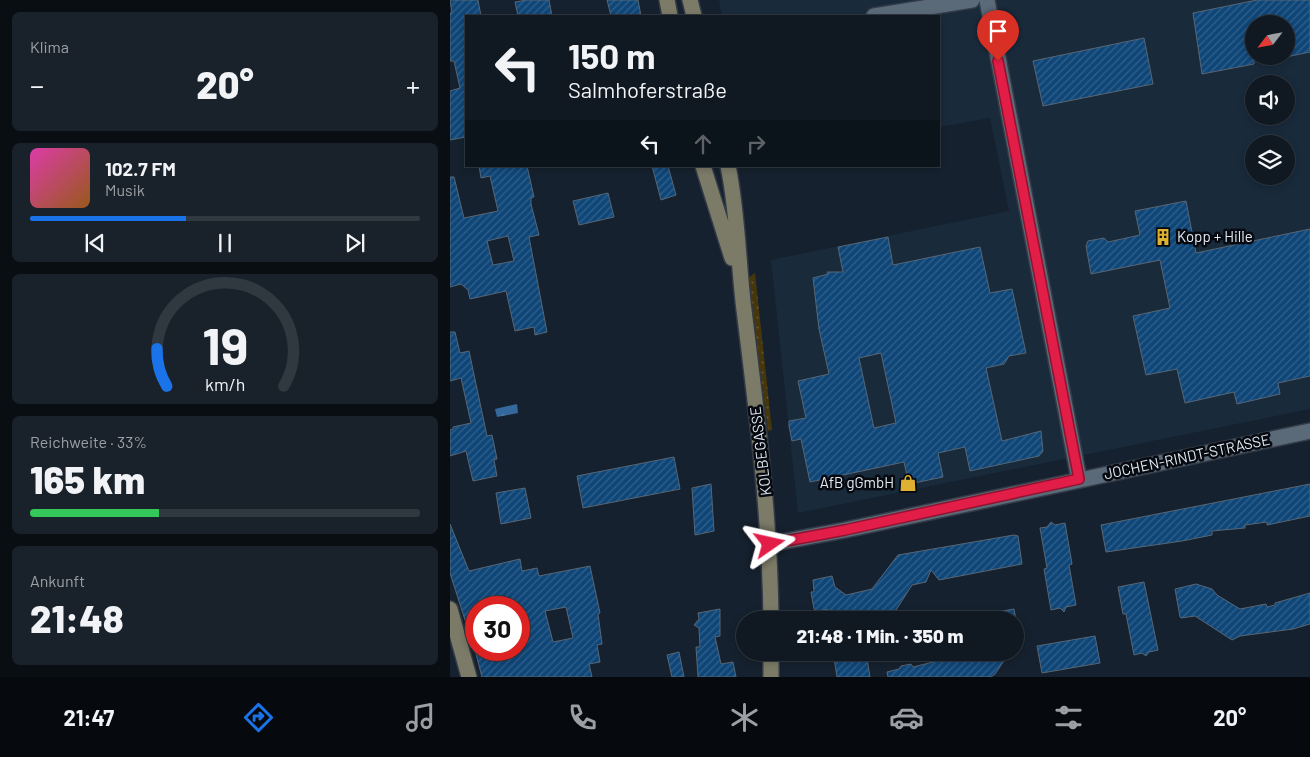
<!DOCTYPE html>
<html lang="de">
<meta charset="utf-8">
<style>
:root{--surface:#101922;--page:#19222a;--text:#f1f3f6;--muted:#9ca0a5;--line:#303840;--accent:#1a73e8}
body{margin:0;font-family:Barlow,sans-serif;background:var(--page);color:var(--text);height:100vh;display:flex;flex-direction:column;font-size:19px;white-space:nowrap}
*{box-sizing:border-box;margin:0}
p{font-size:16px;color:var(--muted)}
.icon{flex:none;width:28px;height:28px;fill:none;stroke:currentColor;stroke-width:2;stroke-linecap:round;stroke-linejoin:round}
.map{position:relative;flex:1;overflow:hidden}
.sheet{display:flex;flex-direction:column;gap:12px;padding:12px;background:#090e13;width:450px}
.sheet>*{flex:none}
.banner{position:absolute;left:15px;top:15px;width:475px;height:152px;border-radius:0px;box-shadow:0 2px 8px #0003,0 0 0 1px var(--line);background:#101922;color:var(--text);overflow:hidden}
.needle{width:32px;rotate:238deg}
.buttons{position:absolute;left:795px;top:15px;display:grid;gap:10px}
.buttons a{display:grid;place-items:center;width:50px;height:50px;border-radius:50%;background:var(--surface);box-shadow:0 2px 8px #0003,0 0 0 1px var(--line);font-size:25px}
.speed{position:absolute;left:15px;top:596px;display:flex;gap:10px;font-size:25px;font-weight:700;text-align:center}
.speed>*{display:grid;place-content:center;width:65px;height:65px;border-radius:50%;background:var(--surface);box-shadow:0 2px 8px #0003,0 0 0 1px var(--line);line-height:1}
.speed .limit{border:8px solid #d22;background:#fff;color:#111}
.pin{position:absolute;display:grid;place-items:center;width:42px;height:42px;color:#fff;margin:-51px -21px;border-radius:50% 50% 50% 0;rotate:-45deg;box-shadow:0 0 5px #0007}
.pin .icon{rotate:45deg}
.me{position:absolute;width:55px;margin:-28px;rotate:79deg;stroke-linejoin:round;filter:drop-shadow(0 0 4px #0008)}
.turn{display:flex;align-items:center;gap:18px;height:105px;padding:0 20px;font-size:22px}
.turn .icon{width:65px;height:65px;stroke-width:2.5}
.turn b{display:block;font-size:35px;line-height:42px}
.lanes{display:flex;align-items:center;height:48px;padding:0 20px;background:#0003;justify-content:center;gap:25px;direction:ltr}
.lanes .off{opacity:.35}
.big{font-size:38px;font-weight:800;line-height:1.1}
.sheet .tile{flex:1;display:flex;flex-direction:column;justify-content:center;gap:8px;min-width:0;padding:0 18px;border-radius:8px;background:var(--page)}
.sheet .dial{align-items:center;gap:0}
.dial svg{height:130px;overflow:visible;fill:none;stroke:var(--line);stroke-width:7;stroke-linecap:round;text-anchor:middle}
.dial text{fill:var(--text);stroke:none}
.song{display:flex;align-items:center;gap:15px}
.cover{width:60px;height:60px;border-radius:8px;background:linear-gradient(135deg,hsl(320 70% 55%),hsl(30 70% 35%))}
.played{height:5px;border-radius:2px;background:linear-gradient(90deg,var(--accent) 40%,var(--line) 40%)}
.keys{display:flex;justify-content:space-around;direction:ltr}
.heat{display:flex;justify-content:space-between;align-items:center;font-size:28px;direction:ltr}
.charge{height:8px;border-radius:4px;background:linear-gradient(90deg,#34c759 33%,var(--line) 0)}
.trip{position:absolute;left:286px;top:611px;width:288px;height:50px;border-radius:25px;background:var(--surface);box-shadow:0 2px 8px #0003,0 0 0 1px var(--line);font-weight:800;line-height:50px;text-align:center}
.tab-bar{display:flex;height:80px;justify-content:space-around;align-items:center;background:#060a0e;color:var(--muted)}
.tab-bar .icon{width:35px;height:35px}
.tab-bar .active{color:var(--accent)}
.tab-bar b{font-size:22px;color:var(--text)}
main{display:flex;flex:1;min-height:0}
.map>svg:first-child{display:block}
</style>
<main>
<section class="sheet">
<div class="tile"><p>Klima</p>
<div class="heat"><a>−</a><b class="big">20°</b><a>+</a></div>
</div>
<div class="tile">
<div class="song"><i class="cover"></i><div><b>102.7 FM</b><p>Musik</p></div></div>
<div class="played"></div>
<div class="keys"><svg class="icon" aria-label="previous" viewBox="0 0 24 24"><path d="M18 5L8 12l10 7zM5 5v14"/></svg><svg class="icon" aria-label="pause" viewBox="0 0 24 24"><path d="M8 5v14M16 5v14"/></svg><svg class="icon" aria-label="next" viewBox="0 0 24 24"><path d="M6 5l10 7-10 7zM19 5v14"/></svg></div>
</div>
<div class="tile dial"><svg viewBox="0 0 100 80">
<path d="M14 69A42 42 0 1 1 86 69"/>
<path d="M14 69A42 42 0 0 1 8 46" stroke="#1a73e8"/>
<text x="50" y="56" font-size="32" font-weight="700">19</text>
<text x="50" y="72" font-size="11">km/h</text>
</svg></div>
<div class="tile"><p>Reichweite · 33%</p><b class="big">165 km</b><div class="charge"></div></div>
<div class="tile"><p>Ankunft</p><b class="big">21:48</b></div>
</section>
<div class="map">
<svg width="860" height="677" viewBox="0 0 860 677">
<defs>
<pattern id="green-dots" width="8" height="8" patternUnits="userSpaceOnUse" patternTransform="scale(1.25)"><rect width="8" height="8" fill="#46360c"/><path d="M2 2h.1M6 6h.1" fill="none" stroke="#605330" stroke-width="1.8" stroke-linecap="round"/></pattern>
<pattern id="water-ripples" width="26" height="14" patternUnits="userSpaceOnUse" patternTransform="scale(1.25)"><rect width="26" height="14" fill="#35699e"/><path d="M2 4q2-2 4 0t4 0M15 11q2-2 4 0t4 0" fill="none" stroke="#5c86b1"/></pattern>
<pattern id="building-hatch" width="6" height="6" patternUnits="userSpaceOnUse" patternTransform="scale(1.25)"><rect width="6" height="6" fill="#0f4678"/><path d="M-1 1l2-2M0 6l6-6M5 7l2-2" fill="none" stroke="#32618c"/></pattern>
</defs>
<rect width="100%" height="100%" fill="#15212e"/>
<path fill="#192a3b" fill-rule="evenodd" d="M269,0H860V409L348,513L321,260L559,211L540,118L489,127V16H272ZM804,24H836V56H804ZM804,84H836V116H804ZM804,144H836V176H804Z"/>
<path fill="url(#green-dots)" d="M305,273L322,430L318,431L298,278Z"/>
<path fill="url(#water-ripples)" d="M67,404L68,413L47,417L45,409Z"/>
<path fill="url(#building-hatch)" stroke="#576675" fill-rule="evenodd" d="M0,0H28L31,16H16V137L0,140V91L10,88L4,61H0V13H2Z
M77,0H99L102,16H68L65,2Z
M157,0H188L191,16H161Z
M807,0H860V52L836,57V24H804V64L752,74L743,13Z
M694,38L703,84L593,106L583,61Z
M29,166H77L84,197L81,198V204L89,235L79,237L97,332L85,335L84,327L65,331L56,291L20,299L18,290L11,284L0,287V177H4L14,218L48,211L40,176L31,178ZM58,236L64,261L43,265L37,241Z
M202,166H218L226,195L211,200Z
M158,193L164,217L129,225L123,201Z
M736,201L746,253L860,229V376L828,383L830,394L787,404L784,392L735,403L727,369L696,375L683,316L720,308L710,260L641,274L636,246L638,241L654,238L658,242L690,235L685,211Z
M438,237L443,265L530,247L540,293L562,289L576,353L559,356L554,364L536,368L552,441L591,431L593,451L589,456L520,471L515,447L488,453L493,477L459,484L454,462L360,482L351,439L342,441L339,426V421L356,418L348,381L379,374L369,329L363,278L378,274L377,272H393L388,247ZM431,353L446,423L424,428L409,358Z
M0,332H5L10,353L19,351L37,436L42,435L47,459L44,460L47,476L23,481L16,451L0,456V430L3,429V427L21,423L11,378L0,381Z
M224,457L230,489L133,508L127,476Z
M261,484L264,531L245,535L242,488Z
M860,484V516L817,525V522L795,525V528L762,531V535L732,541L656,552L651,525Z
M75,488L81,518L51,524L46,493Z
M601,522L605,525L615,523L622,564L619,565L626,605L616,607L614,612L610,608L601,610L594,569L597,568L590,528L597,527Z
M0,524L19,571L70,559L72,571L87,568L89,576L140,566L150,613L148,614L152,644L147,645L150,662L139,664L142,677H32L25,650H69V608H26V645H23L0,573ZM116,607L123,638L103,642L95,611Z
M564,535L568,536L572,564L489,580L481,570L476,582L462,585L446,610L433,620H389L377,609L369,612L364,609L361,592H364L363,580L382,576L385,587L396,595L405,593L422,589L448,555Z
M694,582L708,650L699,652L696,656L692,653L684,655L676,614H673L668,587Z
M746,584L762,589L767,595L790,609L816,604L817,607L825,605V603L860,593V624L843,629L790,636L782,640L745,616L731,618L730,617L725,589Z
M270,609V636L265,637L271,664L283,662L286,677H248L246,647H250L249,628L244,625L249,619L248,613Z
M564,609L566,620H534V614Z
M645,636L650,663L592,673L587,646Z
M229,652L234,677H222L217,655Z
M383,652H416L420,677H387Z
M523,652H560L545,674L541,677H438L437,672L449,669L451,666L461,664L463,667Z"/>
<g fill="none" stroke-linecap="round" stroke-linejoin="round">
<g stroke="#333b47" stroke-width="18">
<path id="street" d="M537,0L629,479
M424,16L522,0
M320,544L395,530L860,431"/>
</g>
<g stroke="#333b47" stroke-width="18">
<path id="secondary" d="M217,0L220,16
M240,0L244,16
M253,166L282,258
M278,166C288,213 288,262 294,310C307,414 320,515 321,620
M0,609L19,677
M321,652V677"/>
</g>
<use href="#street" stroke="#5b6a79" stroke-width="15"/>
<use href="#secondary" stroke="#7c7b68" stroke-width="15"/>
</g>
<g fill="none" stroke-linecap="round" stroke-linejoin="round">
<g stroke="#92132f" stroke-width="12">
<path id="route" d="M320,544L395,530L629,479L548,61"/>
</g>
<use href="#route" stroke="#e11d48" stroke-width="9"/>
</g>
<defs>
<g id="building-bare" transform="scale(1.35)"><path d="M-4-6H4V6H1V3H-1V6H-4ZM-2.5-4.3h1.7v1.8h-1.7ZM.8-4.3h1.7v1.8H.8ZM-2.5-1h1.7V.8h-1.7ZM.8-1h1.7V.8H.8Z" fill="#deb133" stroke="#060a10" stroke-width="2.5" paint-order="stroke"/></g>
<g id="shop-bare" transform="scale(1.35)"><path d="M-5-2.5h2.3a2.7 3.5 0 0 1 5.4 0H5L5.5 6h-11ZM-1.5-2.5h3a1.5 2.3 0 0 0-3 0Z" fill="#deb133" stroke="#060a10" stroke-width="2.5" paint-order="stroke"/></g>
</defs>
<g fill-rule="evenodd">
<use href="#building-bare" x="713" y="237"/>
<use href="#shop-bare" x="458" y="483"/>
</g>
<g text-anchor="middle" stroke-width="5" stroke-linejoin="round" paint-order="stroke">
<g font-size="15" fill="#e1e9f3" stroke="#060a10" text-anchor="start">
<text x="727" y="242">Kopp + Hille</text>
<text x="444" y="488" text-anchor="end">AfB gGmbH</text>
</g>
<g font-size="15" fill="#e1e9f3" stroke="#060a10">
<text transform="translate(311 451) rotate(-97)" y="5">KOLBEGASSE</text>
<text transform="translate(737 457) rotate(-12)" y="5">JOCHEN-RINDT-STRASSE</text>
</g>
</g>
</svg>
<div class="buttons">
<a><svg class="needle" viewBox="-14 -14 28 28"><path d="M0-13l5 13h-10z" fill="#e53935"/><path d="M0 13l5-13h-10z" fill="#9ca0a5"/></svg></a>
<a><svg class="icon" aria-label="sound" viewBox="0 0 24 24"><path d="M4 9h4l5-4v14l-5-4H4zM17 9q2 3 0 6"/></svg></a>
<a><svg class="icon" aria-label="layers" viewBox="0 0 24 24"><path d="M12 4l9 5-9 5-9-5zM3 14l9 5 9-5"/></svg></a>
</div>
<div class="speed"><div class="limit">30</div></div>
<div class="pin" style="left:548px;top:61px;background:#d93025"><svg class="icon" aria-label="arrive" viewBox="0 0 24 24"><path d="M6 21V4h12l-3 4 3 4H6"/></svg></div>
<svg class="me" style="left:320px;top:544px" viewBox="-20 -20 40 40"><path d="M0-17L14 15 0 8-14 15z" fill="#e11d48" stroke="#fff" stroke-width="4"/></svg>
<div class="trip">21:48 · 1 Min. · 350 m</div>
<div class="banner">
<div class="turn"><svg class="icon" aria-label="left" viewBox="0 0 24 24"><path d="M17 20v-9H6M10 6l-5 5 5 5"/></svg><div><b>150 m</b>Salmhoferstraße</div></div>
<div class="lanes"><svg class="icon" aria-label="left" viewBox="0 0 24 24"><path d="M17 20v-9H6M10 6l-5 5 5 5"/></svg><svg class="icon off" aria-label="ahead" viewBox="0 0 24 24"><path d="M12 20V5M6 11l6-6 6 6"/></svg><svg class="icon off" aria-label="right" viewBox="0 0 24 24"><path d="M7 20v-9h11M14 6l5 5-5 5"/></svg></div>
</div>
</div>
</main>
<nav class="tab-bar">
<b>21:47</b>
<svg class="icon active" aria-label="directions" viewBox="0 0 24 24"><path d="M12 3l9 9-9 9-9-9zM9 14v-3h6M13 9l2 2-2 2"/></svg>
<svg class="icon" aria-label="music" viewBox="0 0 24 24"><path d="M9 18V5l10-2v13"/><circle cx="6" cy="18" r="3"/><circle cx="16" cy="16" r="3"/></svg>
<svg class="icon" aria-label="phone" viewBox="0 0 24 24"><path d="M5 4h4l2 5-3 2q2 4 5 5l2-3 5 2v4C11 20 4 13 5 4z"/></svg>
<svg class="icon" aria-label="climate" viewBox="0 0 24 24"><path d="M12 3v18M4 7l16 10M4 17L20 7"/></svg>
<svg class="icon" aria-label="car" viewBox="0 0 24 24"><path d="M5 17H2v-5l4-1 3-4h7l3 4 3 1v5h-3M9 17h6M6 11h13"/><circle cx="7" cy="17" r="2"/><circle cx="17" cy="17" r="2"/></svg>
<svg class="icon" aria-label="filters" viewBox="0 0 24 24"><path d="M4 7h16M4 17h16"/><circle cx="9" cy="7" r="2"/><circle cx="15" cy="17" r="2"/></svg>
<b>20°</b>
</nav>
